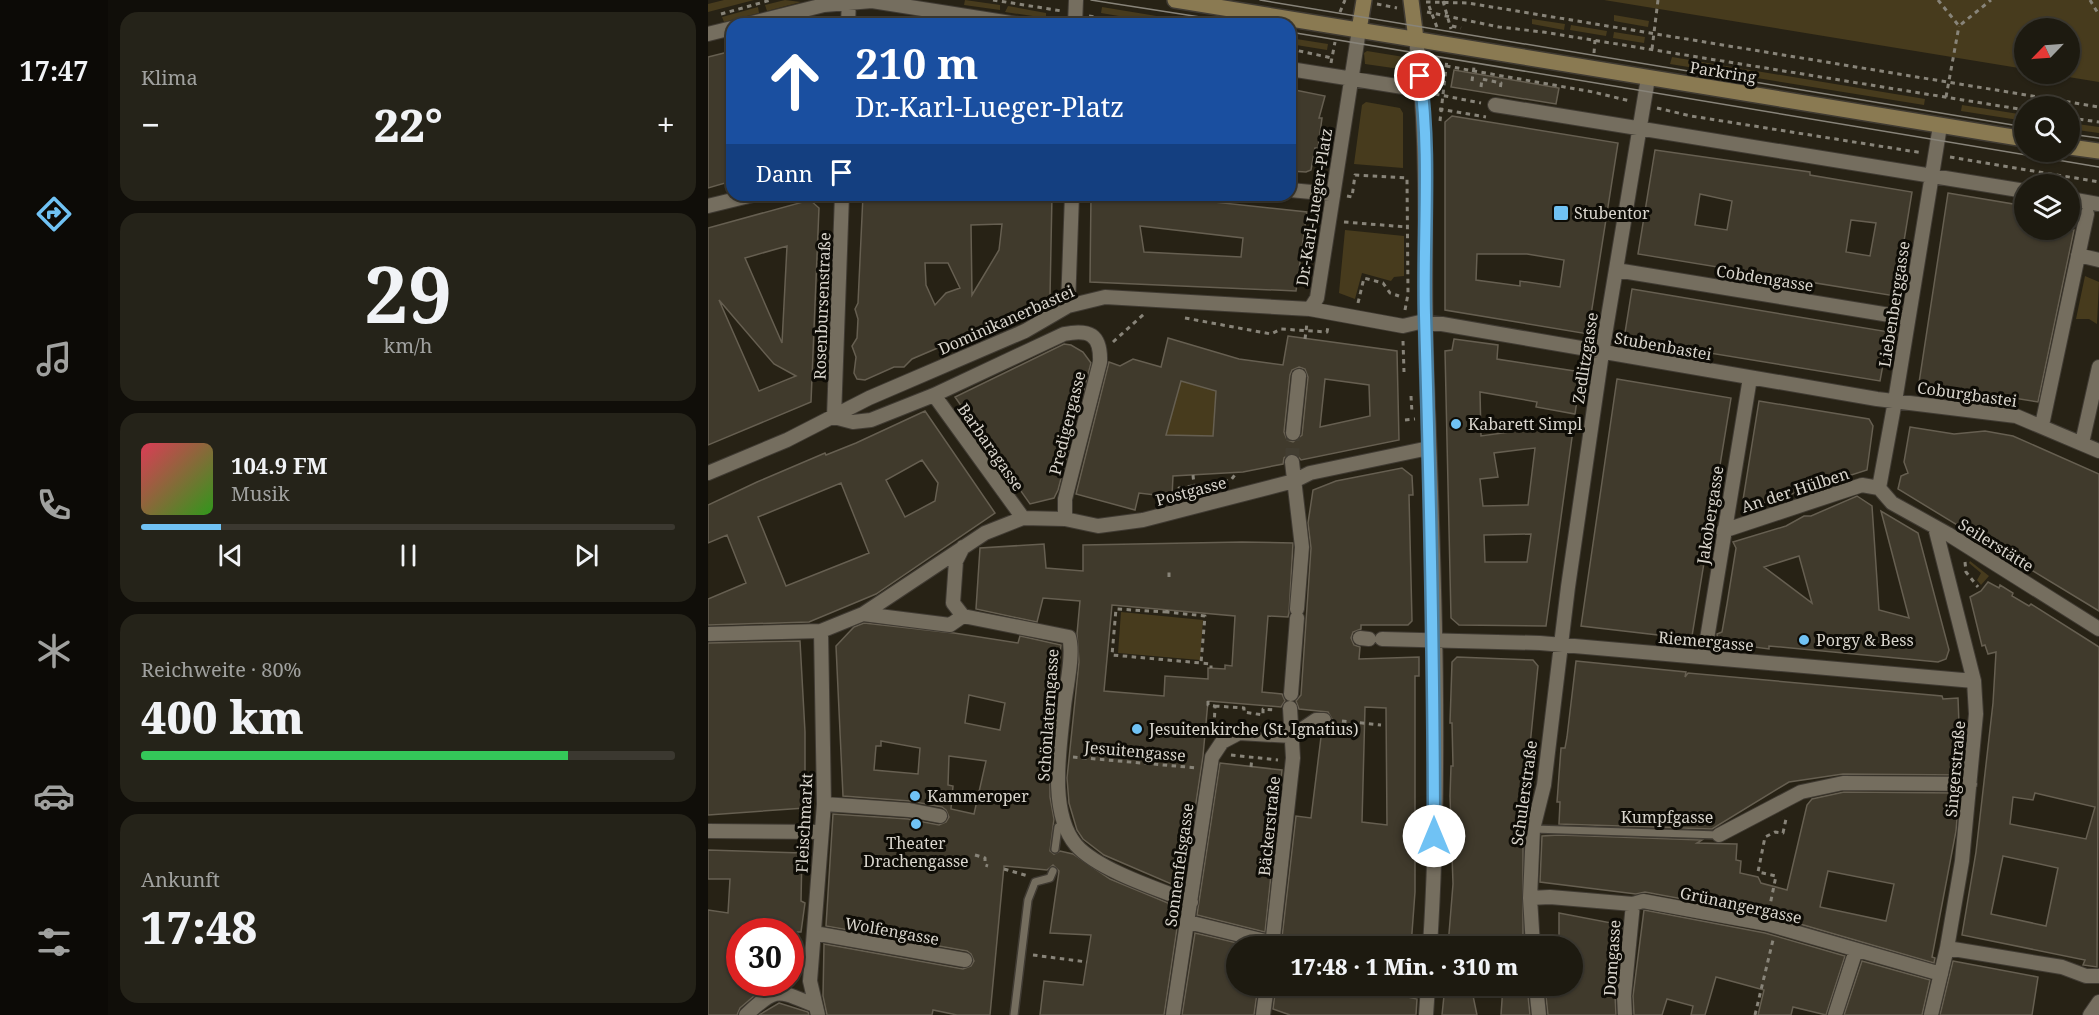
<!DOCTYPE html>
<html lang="de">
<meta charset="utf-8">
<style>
:root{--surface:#1d1a10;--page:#252319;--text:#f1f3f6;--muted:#a0a19f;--line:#3b3830;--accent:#70c2f4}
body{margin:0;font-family:"Noto Serif",serif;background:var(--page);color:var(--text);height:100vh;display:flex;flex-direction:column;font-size:22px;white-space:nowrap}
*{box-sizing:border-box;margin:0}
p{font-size:20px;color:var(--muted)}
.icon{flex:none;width:33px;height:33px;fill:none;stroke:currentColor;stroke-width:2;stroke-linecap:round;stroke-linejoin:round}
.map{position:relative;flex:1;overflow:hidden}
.sheet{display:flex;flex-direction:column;gap:12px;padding:12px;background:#100e09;width:600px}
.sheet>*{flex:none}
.banner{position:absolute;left:18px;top:18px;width:570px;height:183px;border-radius:18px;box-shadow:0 2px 4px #0004,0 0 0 2px var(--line);background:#1a4fa0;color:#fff;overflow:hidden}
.needle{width:39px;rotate:245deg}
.tools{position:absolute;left:1306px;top:18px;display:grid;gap:12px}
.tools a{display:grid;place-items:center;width:66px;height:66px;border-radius:50%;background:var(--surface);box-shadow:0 2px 4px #0004,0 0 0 2px var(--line);font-size:30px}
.speed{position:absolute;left:18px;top:918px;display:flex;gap:12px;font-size:30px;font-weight:700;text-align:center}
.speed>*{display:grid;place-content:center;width:78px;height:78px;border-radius:50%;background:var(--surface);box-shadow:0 2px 4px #0004,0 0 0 2px var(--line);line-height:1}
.speed .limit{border:9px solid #d22;background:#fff;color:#111}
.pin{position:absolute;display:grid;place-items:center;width:51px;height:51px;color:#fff;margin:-26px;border:3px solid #fff;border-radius:50%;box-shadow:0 2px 6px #0007}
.me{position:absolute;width:66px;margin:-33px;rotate:0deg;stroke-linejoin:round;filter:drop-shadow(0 0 4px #0008)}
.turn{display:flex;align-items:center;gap:21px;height:126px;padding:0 30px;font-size:27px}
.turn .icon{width:78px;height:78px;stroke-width:2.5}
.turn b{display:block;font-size:42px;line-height:51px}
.then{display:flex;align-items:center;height:57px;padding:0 30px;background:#0003;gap:12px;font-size:22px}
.big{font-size:45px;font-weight:800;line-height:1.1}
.sheet .tile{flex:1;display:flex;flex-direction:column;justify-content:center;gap:9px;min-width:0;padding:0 21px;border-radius:18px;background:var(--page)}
.sheet .dial{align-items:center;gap:0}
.dial b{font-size:78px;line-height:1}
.song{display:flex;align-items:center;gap:18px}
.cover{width:72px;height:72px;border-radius:9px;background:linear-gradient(135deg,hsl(350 70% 55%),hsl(110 70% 35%))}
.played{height:6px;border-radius:3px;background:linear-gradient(90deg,var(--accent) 15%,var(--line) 15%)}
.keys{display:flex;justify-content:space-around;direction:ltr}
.heat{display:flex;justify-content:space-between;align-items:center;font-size:33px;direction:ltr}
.charge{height:9px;border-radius:4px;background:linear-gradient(90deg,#34c759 80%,var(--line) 0)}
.trip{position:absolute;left:518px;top:936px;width:357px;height:60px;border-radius:30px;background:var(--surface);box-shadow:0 2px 4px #0004,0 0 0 2px var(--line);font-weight:800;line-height:60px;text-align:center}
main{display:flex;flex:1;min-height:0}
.menu{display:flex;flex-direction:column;width:108px;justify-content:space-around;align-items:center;background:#0c0a06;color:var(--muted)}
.menu .icon{width:42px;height:42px}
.menu .current{color:var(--accent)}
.menu b{font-size:27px;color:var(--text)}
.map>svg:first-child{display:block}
</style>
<main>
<nav class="menu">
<b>17:47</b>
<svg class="icon current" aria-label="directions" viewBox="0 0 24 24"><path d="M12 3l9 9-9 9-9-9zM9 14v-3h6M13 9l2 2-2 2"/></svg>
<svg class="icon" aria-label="music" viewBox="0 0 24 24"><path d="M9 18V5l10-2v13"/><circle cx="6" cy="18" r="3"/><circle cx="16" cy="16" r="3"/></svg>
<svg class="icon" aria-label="phone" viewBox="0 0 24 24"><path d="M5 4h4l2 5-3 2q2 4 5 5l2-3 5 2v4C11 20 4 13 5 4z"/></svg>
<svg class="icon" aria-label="climate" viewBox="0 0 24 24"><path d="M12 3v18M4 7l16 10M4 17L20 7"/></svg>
<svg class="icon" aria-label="car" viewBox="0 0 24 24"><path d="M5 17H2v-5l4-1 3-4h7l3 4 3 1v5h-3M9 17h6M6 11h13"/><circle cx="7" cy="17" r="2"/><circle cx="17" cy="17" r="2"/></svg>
<svg class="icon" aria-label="filters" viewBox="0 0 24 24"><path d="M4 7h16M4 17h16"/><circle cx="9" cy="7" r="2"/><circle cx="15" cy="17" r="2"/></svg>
</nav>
<section class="sheet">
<div class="tile"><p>Klima</p>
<div class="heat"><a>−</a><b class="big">22°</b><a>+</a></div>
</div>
<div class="tile dial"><b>29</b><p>km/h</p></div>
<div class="tile">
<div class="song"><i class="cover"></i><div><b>104.9 FM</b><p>Musik</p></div></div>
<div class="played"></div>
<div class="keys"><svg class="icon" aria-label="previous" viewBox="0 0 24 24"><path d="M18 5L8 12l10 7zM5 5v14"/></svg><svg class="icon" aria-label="pause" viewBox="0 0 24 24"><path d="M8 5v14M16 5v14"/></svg><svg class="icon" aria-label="next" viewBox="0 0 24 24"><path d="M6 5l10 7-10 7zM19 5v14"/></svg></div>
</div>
<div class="tile"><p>Reichweite · 80%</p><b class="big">400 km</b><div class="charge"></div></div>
<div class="tile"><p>Ankunft</p><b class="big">17:48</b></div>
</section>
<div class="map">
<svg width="1391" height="1015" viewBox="0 0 1391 1015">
<rect width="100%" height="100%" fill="#272215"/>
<path fill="#473b1d" d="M16,0H46L0,12V4Z
M77,0L93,2L59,11L57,5Z
M257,0L292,5V10L256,5Z
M896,0H1391V82L1342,74H1362V28H1317V69Z
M300,6L338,13V18L297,12Z
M50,7L51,13L16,22L14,17Z
M394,7L497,24H458L393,13Z
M906,15L941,21L940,27L906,21Z
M824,19L857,24L856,30L824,24Z
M863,25L899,31L898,36L862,30Z
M906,32L937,37L936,43L905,38Z
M582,38L620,44L619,50L582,44Z
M659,51L696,57L699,70L657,64L656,53Z
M964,57L1217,99L1216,105L962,64Z
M658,102L692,108L695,113V168L646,164L654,105Z
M1254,105L1317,115V121L1253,111Z
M1362,123L1391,127V133L1362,129Z
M637,230L696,236V276L686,277L683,281L654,273L647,299L631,293Z
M1377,276L1391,282L1389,324L1381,319H1368Z
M473,381L508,391L505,436L458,435Z
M1262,561L1281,576L1273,585L1269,580L1273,573L1261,563Z
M413,612L495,620L492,660L410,653Z"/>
<path fill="#403a2c" stroke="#665f51" stroke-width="1.5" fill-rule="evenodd" d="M24,51V181L0,188V57Z
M746,70L851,88L848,104L743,87Z
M582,89L617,96L611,118H614L610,148H607L603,170L598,172L582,171Z
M744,116L910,143L880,334L737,310V122ZM769,254H819L856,260L852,287L812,281V286L768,280Z
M947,150L1102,172V175L1204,192L1187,296L930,254ZM992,194L1024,201L1019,230L987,225ZM1143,220L1168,223L1162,256L1138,252Z
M1240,193L1317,206V230H1366L1330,402L1211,383Z
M155,195H344L342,297L337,302L204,359L196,367H186L157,380L149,379L146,373L148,357L144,346L149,338L150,319L147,309L150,303ZM294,224L291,250L264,295L263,225ZM217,263H240L252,288L238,293L227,305L218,285Z
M383,195H441L599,212L588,291L382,282ZM432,226L535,238L533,257L436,252Z
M102,200L111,208L103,402L0,445V228ZM79,246L74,343L37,258ZM11,300L66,364L88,376L51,391Z
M924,289L1181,332L1172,381L916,339Z
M580,336L689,351L691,440L593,460L588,454L582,453L576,458L575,464L535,472L465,476L464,497L431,493L427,510L368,494L401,362L412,366L425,359L453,367L460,338L531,359L575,365ZM591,367L597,369L600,377L594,435L585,442L579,440L576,432L582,375L584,370ZM617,379L661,385L662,416L612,427ZM473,381L508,391L505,436L458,435Z
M746,339L790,345L789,359L873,372L867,414L828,407L829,402L772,392L773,436L866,423L838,626L751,625L743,618L737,351L744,350ZM827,448L820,505L775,506L772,479L790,477L786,453ZM823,534L819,562H777L776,535Z
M356,344L363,345L375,352L383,363L350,490L346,498L322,504L247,397Z
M909,379L1023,398L984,636L967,637L873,626Z
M1051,401L1161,419L1165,426L1159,470L1043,507L1035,500Z
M217,411L287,513L168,594L101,622L0,625V599L38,583L19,535L0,543V505L49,482L117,453L118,455L148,443ZM214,460L230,483L227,501L197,517L178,480ZM133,483L161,553L78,586L50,517Z
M1202,427L1246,434L1277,431L1305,436L1391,474V611L1190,489L1193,476L1200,473L1196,462Z
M694,468L704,476L705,495H701L704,621L700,625H653V629L645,632L643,638L646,645L652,647L651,659L711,657V676H707V892L703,946H573L588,816L603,818L614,729L621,727L625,721L620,712L591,709L588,701L593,695L603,548L600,523L605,490L628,481ZM657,707L678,708L679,825L654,822Z
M1149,496L1164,506L1171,610L1201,618L1173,511L1210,533L1241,650L1238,659L1230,662L1061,646V649L1039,646V649L1010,642L1009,634L1014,632L1019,604L1028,548L1025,542L1078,526L1096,516H1103ZM1091,556L1104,603L1056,567Z
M534,542L585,543L581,613L580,617L560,616L554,692L574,694L577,701L573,707L500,701L495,756L475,889L396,855L375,839L369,830L361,803L359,778L371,662L369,634L372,601L335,598L329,622L268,609L272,548L336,544L338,568L375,571V545ZM404,605L527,616L524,666L517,665V669L500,668V679L457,676L456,696L396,691Z
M1280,582L1291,588L1292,585L1305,593L1304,596L1321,606L1323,604L1391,647L1389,967L1375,965L1377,960L1254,935L1268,852L1285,703L1288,652L1280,654L1277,645L1274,646L1262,597L1273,591ZM1327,793L1387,807L1378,839L1302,824L1305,797L1325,800ZM1295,856L1350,868L1338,926L1283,914Z
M156,623L246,633L310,643L312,636L353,645L342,759V797L346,819L342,851L346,854L352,851L365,854L402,879L472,908L456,1015H332L336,981L375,985L383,935L342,933L351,871L345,865L339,870L296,866L282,1015H249L225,1010L224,1015H119L115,996L116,944L255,969L263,966L266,961L263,954L259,951L118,926L125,814L200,819L231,825L238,822L241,817L238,810L234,807L202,801L135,796L128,646L146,627ZM261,695L297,703L292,730L257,723ZM173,741L212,748L210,774L166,770L168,746H173ZM241,756L278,761L266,814L243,809L245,786L240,785Z
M92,641L97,732V808L0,815V643Z
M749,657L825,660L830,666L820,765L818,764L815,812V946H740L745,884L742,796L743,766H745L744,723H742L744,662Z
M868,661L978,672L977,677L980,673L1234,696L1235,699L1250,698L1253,775L1135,774L1081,782L1004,829L851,824L852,802H849L853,748H857L859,737Z
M512,763L574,770L557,932L489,915Z
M1136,792L1251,793L1248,831L1224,957L1227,958L1226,963L1061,915L937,892L928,894L832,882L834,836L851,835L994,840L989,843L1029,844L1028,860L1033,861L1032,873L1050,877L1053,883L1079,890L1099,805L1104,799ZM1120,871L1186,884L1178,921L1112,907Z
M0,850L94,853L93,901L97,903L93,932H32V982H73L51,992L32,1008L29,1015H0V910L20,913L22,879H0Z
M936,910L1057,933L1137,956L1118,1015L1085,1007L1083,1015H1050L1056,990L1008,977L997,1015H983L985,1006L959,999L954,1015H926L925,996Z
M851,913L914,925L907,995L908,1015H840L838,996H848V986H864V946H851Z
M487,933L542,946H528V986H550L546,1015H474Z
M1154,961L1222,980L1214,1015H1136Z
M1245,961L1330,977L1324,1015H1232Z
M568,986H700L699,997L709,999L708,1015H582L565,1009Z
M737,986H763L769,1015H734Z
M795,986H819L822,1015H793Z
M71,1003L100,1012L101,1015H51Z"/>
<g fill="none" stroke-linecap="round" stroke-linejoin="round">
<path stroke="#423d31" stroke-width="14" stroke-dasharray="14 7" stroke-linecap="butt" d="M584,462L585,433"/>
<g stroke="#403b33" stroke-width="10">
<path id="lane" d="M825,829L1011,835
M347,849L350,827L357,824
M306,1015L320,900L327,882L342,878L345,871"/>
</g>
<g stroke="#403b33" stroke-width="16">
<path id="street" d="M40,24L116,5L164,1L310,24
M140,24L141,0
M367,24L368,0
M0,34L24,28
M708,39C723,152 714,266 719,381C726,568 734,759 722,946
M582,69L714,90
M787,105L1317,191
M582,190L625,194
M1362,199L1391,204
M0,206L45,195
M1370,255L1391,260
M908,270L1200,318
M360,306L364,195
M602,309L609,298L651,30
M226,395L315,518
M126,417L145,422L163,420L226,395L356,334C381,329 393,334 392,362L357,499V519
M126,417L134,195
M1334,425L1379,214
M585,433L591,376
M1374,443L1391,367
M584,462L594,547L589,609
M0,473L79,440L161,398L317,331L360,306L397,297L602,309L695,326L712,322L734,324L1169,399L1308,416L1391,451
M1171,488L1187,401L1232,126
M1171,488L1184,503L1240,534L1391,629
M1015,531L1154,485L1171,488
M155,614L242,625L255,616
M255,616L361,637C366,654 358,688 356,706C352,746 340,812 368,845C390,870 452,890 483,902
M255,616L245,603L248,561L255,547
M0,634L113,631L155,614L277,533L315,518L357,519L390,526L435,520L586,481L602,473L721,448
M652,638L661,639
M674,639L832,643L1266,681
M996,657L1042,378
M583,694L589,618
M116,804L201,810L232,816
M0,831L112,832
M1011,835L1093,792L1135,783L1262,784
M822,898L842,897L925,904L935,901L1059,924L1233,974
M480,922L565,943
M106,933L257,960
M564,946L585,758L582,708
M825,946L822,898L825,829L836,785L860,587L894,353L940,78
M1239,948L1354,967L1378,976H1391
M828,986L831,1015
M38,1015C69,986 69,990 106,1005
M110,1015L102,981L116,804L113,631
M465,1015L504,757L514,742L531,733L584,736L608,720H616
M555,1015L559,986
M718,1015L720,986
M917,1015L916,996L925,904
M1127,1015L1148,950
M1223,1015L1239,948L1254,861L1268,714L1266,681L1227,527
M1382,1015L1391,1002"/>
</g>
<g stroke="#403b33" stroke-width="18">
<path id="secondary" d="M467,0L1317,139
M703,0L708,39
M651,30L656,0
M1362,147L1391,151"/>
</g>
<path stroke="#888479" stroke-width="3" stroke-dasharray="4.5 4.5" stroke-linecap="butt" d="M285,0L354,11
M1230,0L1251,26L1283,0
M1382,0L1391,15
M735,1L743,29
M718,2L760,3L1391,107
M669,4L689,8
M721,6L730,30
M632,12L637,0
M719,12L791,27L835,32L1317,110
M13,14L63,0
M381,16L431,24
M744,26L753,28
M582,49L624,58
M944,49L950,0
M886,53L887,40
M623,63L627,42
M738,66L885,92L922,101
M764,81L766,67
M773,87L774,79L793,83L792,90
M728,89L731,79L730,57
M727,94L773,103
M1238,97L1251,26
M949,108L983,116L1215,153
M731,109L778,117
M1362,118L1391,122
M732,121L739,59
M1242,157L1391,182
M639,196L644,197L647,175L700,178
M636,222L699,227
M650,303L656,278L675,283L682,293L691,296
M697,310L700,294L699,178
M477,318L563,334L573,329L619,332L620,327
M597,339L599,323
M695,341L696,372
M405,342L436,314
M703,396L704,413
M697,420L707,419
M485,475L486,485
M472,497L471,488L523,480L529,472
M1257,562L1258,572L1270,587
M461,577V571
M459,610V612L497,616L493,663L503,664V668
M459,612L408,609L404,655L493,663
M500,701V705L507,706L506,729
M507,706L536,708V712L555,715V709L567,710
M634,721L673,725
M495,733L504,734
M523,755L570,760
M365,757L490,768
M543,767L544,757
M267,855L277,858V865L280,866
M296,869L320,876
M1061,910L1068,876L1050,872L1057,837L1067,832L1075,833L1078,819L1075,817
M325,955L379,962
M1047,1015L1065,940"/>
<use href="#lane" stroke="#756e5f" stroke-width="7"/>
<use href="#street" stroke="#756e5f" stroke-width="14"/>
<use href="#secondary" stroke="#8a7a52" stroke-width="15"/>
<path stroke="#88847a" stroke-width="1.5" d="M383,0L537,24
M552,0L1317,127
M582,32L1391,167
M1362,134L1391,138"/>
</g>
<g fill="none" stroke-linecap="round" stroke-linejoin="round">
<g stroke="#497e9f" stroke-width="15">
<path id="route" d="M712,76C723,155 715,236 717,315C722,489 726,662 726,836"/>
</g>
<use href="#route" stroke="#70c2f4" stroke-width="10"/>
</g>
<g fill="#70c2f4" stroke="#0e0c06" stroke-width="2">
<rect x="845" y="205" width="16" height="16" rx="3"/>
<circle cx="748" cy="424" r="6"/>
<circle cx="1096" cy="640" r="6"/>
<circle cx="429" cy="729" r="6"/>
<circle cx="207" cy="796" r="6"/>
<circle cx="208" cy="824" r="6"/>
</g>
<g text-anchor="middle" stroke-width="6" stroke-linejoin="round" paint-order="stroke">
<g font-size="16" fill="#d9d5cd" stroke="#0e0c06">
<text transform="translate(1015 72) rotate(9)" y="6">Parkring</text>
<text transform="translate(606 207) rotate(-81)" y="6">Dr.-Karl-Lueger-Platz</text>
<text transform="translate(1057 278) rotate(9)" y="6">Cobdengasse</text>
<text transform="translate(1186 304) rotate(-81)" y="6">Liebenberggasse</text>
<text transform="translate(114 306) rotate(-88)" y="6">Rosenbursenstraße</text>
<text transform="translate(298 320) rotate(-24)" y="6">Dominikanerbastei</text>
<text transform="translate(955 346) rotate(10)" y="6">Stubenbastei</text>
<text transform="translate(877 358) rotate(-81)" y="6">Zedlitzgasse</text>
<text transform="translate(1259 394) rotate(8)" y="6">Coburgbastei</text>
<text transform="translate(359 423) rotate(-76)" y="6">Predigergasse</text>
<text transform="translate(283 447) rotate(55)" y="6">Barbaragasse</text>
<text transform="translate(1087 490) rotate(-18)" y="6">An der Hülben</text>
<text transform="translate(483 491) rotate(-15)" y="6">Postgasse</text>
<text transform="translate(1002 515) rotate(-81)" y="6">Jakobergasse</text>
<text transform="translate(1288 545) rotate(32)" y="6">Seilerstätte</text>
<text transform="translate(998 641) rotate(5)" y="6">Riemergasse</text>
<text transform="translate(340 715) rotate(-86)" y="6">Schönlaterngasse</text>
<text transform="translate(427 751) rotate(5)" y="6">Jesuitengasse</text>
<text transform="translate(1247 769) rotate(-85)" y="6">Singerstraße</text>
<text transform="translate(816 793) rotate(-82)" y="6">Schulerstraße</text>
<text x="959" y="823">Kumpfgasse</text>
<text transform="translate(96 823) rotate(-87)" y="6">Fleischmarkt</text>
<text transform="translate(561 826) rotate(-84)" y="6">Bäckerstraße</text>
<text transform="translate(471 865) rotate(-82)" y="6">Sonnenfelsgasse</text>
<text transform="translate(1033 905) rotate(12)" y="6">Grünangergasse</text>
<text transform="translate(184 931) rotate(10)" y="6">Wolfengasse</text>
<text transform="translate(904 958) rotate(-86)" y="6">Domgasse</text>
</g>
<g font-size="16" fill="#d9d5cd" stroke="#0e0c06" text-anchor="start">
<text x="866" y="219">Stubentor</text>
<text x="760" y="430">Kabarett Simpl</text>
<text x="1108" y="646">Porgy &amp; Bess</text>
<text x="441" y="735">Jesuitenkirche (St. Ignatius)</text>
<text x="219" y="802">Kammeroper</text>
<text x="208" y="849" text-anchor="middle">Theater<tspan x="208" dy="18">Drachengasse</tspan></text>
</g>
</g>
</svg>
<div class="tools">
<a><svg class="needle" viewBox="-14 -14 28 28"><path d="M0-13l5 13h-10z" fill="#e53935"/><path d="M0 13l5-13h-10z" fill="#a0a19f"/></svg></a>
<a><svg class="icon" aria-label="search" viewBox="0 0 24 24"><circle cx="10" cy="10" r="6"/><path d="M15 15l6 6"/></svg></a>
<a><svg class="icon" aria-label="layers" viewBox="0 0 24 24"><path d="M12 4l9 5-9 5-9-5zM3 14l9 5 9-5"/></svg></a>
</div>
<div class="speed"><div class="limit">30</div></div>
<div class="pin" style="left:712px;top:76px;background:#d93025"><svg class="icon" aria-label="arrive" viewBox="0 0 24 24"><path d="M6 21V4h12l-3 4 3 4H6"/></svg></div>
<svg class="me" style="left:726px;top:836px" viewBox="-20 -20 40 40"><circle r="19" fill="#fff"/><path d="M0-13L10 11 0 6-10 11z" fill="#70c2f4"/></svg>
<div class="trip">17:48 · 1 Min. · 310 m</div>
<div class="banner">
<div class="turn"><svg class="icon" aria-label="ahead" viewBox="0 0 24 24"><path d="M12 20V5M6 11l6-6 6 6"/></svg><div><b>210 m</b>Dr.-Karl-Lueger-Platz</div></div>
<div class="then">Dann<svg class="icon" aria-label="arrive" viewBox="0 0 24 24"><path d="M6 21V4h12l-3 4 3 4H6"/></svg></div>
</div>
</div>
</main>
